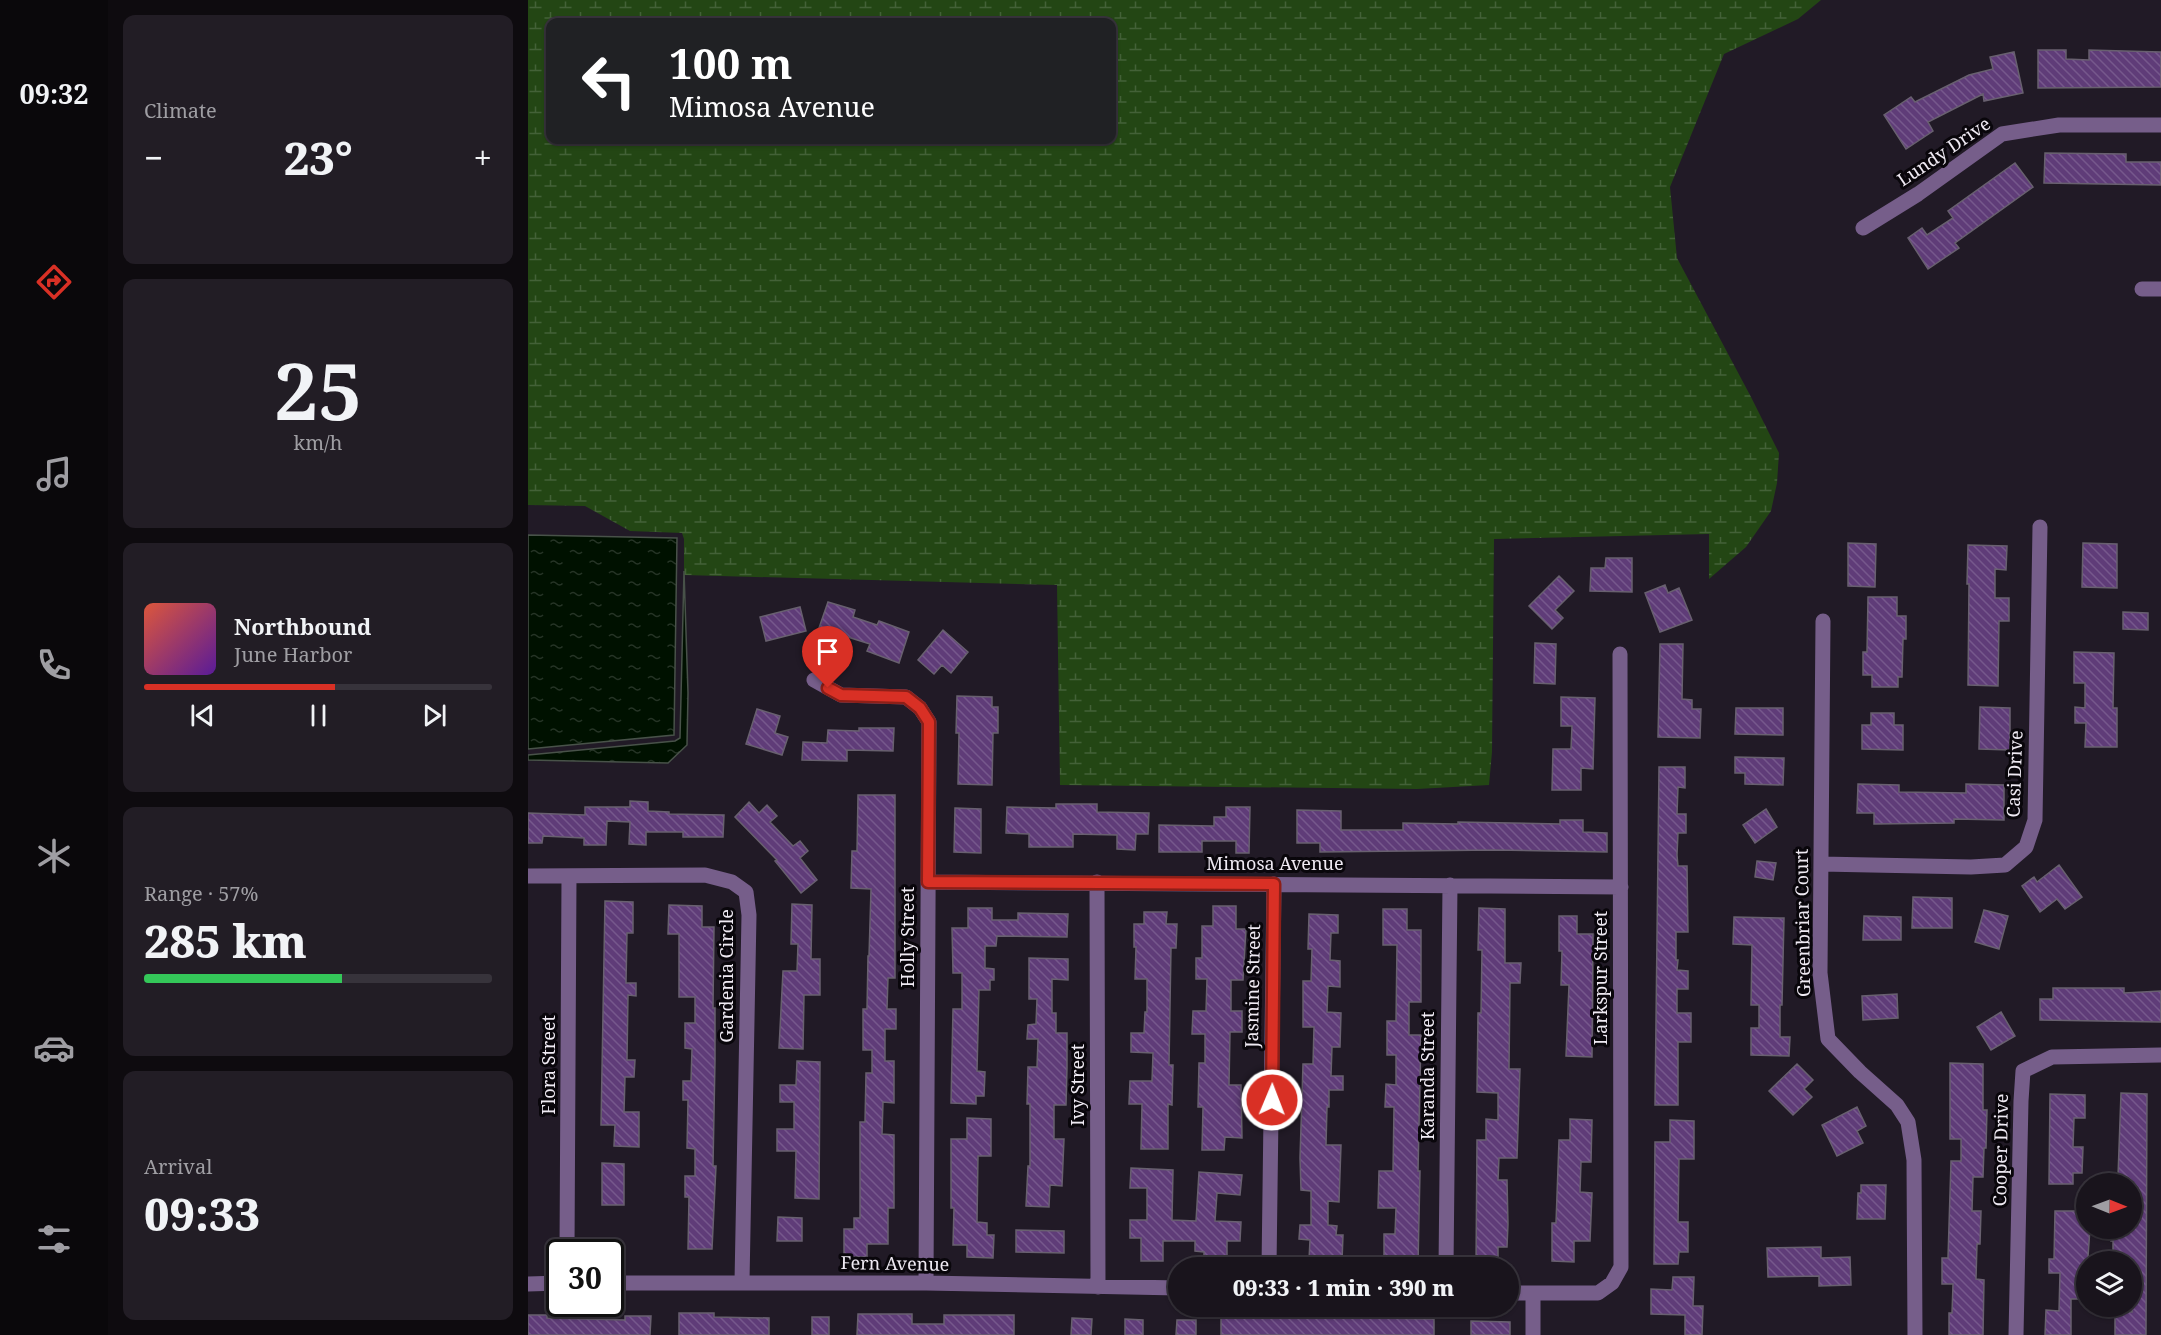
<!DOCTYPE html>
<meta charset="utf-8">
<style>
:root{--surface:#19141c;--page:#221d25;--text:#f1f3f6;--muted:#9f9ea3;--line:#37333b;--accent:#d93025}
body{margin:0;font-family:"Noto Serif",serif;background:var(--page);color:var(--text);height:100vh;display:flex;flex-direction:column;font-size:22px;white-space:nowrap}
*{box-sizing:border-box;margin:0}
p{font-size:20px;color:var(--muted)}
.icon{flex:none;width:33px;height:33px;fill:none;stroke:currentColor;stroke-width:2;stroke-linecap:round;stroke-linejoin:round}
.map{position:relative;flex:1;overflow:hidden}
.drawer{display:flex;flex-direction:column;gap:15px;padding:15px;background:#0e0b0f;width:420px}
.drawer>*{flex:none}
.hud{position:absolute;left:18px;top:18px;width:570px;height:126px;border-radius:12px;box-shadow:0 2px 4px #0004,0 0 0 2px var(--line);background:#202124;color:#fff;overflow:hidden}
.needle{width:39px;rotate:91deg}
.fabs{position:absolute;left:1548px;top:1173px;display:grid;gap:12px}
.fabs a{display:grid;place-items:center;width:66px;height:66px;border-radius:50%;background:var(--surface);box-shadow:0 2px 4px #0004,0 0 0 2px var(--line);font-size:30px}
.speed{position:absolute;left:18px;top:1239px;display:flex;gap:12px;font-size:30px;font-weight:700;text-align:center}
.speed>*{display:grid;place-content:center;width:78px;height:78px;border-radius:50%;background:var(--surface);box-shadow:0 2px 4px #0004,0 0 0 2px var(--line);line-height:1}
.speed .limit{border:3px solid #111;border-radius:9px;background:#fff;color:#111}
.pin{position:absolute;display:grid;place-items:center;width:51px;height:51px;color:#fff;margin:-62px -26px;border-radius:50% 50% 50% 0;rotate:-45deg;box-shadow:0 0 6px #0007}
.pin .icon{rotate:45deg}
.me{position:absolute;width:66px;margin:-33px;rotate:1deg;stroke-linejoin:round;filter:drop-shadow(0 0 4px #0008)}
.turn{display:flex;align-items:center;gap:21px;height:126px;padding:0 24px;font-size:27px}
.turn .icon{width:78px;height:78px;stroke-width:2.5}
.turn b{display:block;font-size:42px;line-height:51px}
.big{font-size:45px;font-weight:800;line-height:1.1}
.drawer .widget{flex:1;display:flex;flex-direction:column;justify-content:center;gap:9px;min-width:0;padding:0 21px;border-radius:12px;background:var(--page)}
.drawer .dial{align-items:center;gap:0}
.dial b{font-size:78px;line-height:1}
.song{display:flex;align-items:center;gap:18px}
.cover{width:72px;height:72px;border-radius:9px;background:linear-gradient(135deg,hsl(10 70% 55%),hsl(270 70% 35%))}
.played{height:6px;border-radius:3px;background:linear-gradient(90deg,var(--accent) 55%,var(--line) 55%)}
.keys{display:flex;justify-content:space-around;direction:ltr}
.heat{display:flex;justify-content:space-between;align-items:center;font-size:33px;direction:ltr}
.charge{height:9px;border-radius:4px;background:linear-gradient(90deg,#34c759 57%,var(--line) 0)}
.trip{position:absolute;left:640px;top:1257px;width:351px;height:60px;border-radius:30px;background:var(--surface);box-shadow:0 2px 4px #0004,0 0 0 2px var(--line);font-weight:800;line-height:60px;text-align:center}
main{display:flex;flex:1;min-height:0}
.dock{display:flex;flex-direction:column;width:108px;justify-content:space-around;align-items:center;background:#0a080b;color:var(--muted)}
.dock .icon{width:42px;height:42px}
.dock .on{color:var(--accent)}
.dock b{font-size:27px;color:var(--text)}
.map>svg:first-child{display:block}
</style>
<main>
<nav class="dock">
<b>09:32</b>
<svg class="icon on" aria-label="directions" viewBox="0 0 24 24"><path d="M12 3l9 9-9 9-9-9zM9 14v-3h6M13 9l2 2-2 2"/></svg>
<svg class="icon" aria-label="music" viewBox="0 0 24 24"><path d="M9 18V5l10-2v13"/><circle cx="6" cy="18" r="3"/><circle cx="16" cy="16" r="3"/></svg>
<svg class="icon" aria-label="phone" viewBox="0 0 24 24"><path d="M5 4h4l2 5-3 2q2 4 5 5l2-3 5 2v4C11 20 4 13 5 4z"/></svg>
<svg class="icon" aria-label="climate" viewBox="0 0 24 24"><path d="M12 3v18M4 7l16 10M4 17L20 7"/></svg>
<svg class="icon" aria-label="car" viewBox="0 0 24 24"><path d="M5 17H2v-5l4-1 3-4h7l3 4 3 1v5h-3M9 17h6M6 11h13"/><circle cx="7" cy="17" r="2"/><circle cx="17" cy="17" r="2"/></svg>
<svg class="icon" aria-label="filters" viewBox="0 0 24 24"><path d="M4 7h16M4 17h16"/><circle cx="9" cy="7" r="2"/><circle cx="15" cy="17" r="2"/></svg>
</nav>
<section class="drawer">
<div class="widget"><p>Climate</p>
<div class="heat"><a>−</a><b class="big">23°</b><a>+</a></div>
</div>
<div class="widget dial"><b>25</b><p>km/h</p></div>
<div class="widget">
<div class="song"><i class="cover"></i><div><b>Northbound</b><p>June Harbor</p></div></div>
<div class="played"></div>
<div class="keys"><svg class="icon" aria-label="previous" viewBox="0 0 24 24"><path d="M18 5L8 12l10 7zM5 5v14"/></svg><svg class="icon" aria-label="pause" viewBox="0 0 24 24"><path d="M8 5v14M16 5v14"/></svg><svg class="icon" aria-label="next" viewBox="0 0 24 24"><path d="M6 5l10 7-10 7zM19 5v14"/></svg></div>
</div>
<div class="widget"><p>Range · 57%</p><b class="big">285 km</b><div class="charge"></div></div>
<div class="widget"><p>Arrival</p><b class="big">09:33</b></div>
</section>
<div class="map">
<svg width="1633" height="1335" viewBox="0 0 1633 1335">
<defs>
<pattern id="wetland-marsh" width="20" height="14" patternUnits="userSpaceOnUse" patternTransform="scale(1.5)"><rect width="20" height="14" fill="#234614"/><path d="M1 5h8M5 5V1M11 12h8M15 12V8" fill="none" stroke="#436137"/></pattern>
<pattern id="water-ripples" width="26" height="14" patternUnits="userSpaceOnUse" patternTransform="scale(1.5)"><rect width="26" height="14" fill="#010"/><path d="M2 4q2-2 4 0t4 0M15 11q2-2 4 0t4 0" fill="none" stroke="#263426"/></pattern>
<pattern id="building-back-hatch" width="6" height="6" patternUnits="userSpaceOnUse" patternTransform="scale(1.5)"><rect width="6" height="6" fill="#5f3c78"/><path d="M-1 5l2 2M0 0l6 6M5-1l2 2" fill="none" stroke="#76588c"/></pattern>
</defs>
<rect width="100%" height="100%" fill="#211a26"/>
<path fill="url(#wetland-marsh)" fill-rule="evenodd" d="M0,0H1293L1270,19L1196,54L1142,187L1149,258L1223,397L1251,453L1249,483L1243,511L1218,547L1181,579V534L966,539L964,752L961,785L889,789L532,785L529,585L156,575V539L154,533L102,531L57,506L0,505ZM22,22H584V140H22Z"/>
<path fill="url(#water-ripples)" stroke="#485249" stroke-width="1.5" d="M0,535L149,538L146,735L0,749Z
M156,571L160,693L159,745L140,763L0,760V755L147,741L152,738Z"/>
<path fill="url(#building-back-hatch)" stroke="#68606f" stroke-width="1.5" d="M1510,50H1538V59L1561,60V50L1633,52V87L1510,88Z
M1486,52L1495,93L1456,101L1455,94L1400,122L1405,131L1378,149L1356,115L1383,97L1387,102L1441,75L1465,69L1462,57Z
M1517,153L1598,154V162H1633V185L1516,183Z
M1487,163L1505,187L1427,243L1431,248L1400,269L1380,238L1394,228L1399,235L1425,218L1420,211Z
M1320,543L1348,544L1347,587L1320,586Z
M1555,543L1589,544V588L1554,587Z
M1440,545L1479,546L1478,570L1467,569V598H1481V621H1471L1470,686L1440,685L1441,584H1439Z
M1078,558H1104V592L1062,591L1063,568H1077Z
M1031,576L1046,591L1027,610L1035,618L1024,629L1001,606Z
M1137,585L1140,593L1151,588L1164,620L1132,632L1117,593Z
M1340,597H1369V616H1378V639H1375L1374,677H1370V687H1344V675H1335V652H1339Z
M300,602L327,610L325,617L349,625L351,621L381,632L371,663L339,651L342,644L291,628Z
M272,607L278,631L238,641L232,617Z
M1595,612L1620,613V630L1595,629Z
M415,630L440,652L423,673L414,665L406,674L390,660Z
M1007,643L1028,644L1027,684L1006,683Z
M1132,644H1155L1154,699L1164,700V709H1173L1172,738L1130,737Z
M1546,652L1586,653L1585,708H1589V747H1557L1558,723H1547V707L1557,708V683H1546Z
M429,696L464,697V707H470V733H465L464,785L430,784L431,733H428Z
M1033,697L1067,698L1065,769L1053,768V790H1024L1025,749H1043L1044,726H1033Z
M1452,707L1482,708V750L1451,749Z
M1208,708H1255V735L1207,734Z
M229,709L252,716L247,733L260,737L254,755L218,744Z
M1343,713H1366V725H1375V750L1334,749V725H1343Z
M331,728H366L365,751L319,750V761L274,760L275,742L299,743L300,730L331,731Z
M1207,757L1256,758L1255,785L1217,784V773H1207Z
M1131,767H1157V788L1150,787L1149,814H1158V833H1150L1149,855L1150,866H1159L1160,932H1148V960H1150L1149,970L1160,971V989H1149V1013H1163V1042H1150V1105H1127Z
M1330,784L1371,785V792L1438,793V784L1476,785V820L1426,819V823L1346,824V813H1329Z
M330,795H367V978H360L359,1009H368V1029H357V1061H366V1103L355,1102L354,1134L366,1135V1208H360V1244H339V1257H316V1229H326V1218H332V1122H337L338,1073H344V1050H335V1009H339L340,956H341L343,889L323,888L324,851H329Z
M102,801L120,802V811L141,812V814L196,815L195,837H155V832H118V845L101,844L102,822L79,821L78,845H56V838L15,836L14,843H0V813L57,815V807H102Z
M221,802L231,813L239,805L249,816L242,822L265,846L272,841L280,851L272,858L289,880L273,893L247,861L249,860L207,817Z
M528,804H569V812L621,813L620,834H608L607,850L589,849V835L545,834V847H501V834L478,833L479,807L528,808Z
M698,807H722L721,853H708V841H674V852H631V825L686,826V817H698Z
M427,808L453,809V853L426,852Z
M1238,809L1249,827L1227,843L1215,825Z
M769,810L813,811V830H875V823L930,824V822L1032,824V820H1055V832L1079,833V852L967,850L792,852V843H769Z
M1229,861L1248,863L1245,880L1227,877Z
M1531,865L1554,897L1537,909L1529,899L1512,912L1494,886L1506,877L1509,882Z
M1385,897L1424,898V928H1384Z
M77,901L105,902V933H99L98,983H108V996L100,995L99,1060H107L106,1077H97L96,1112H111V1147L86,1146L87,1125H73Z
M264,904L284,905L283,959H292V995H276L275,1049L251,1048L255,971H269L270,944H263Z
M141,905L174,906V927H186L185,1008H187V1060L185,1166H188L184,1249H160L161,1197H157V1176H167V1149L159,1148L160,1100H155V1081H163L164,1049L157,1048V1023H167V997H151V934H140Z
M685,906H708V929H718L715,980H703V1011H714V1032H702L701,1085H713L714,1138L697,1137L696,1150H674L675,1107H670L671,1063H677V1034H664L665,1011H678L679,979H668V958H674V926H685Z
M440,908H464V920H490V913L540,914L539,937L469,936L468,946H457V968L466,969V980H462V990H451L449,1071L457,1072L456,1096H448V1104L423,1103L425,1009H434V973H425L424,928H440Z
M951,908L977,909V963H993L992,983H982L981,1069H992L989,1158H971L970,1180H979L980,1224L979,1247H970V1266H948L949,1140H958V1119L970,1120V1093L949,1092L950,1013H953L954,950H950Z
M855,909H879V930H893V1002H881V1035H893L890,1171H892L890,1265L856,1264V1234H867L868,1208H850L851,1171H865L866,1107H857L858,1084L868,1085V1055H859V1021H868L869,945H855Z
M1456,910L1480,916L1471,949L1447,942Z
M616,912H639L638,924H649L648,948H643L641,1065H645L644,1105L640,1104V1149H613L614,1104H601L602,1081H624L625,1053L603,1052V1033H616L617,1012H619V979H607L608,947H606V924H616Z
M781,914L810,915V933H803L802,960L812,961V987L800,986L799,1012L813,1013L812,1047H804L803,1076H815V1090H801V1107H799L798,1145H813L811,1202L800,1201V1225L809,1226L808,1235H815L814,1261L781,1260L782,1240L771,1239L772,1225H783V1191L773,1190L772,1158L775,1064H785L786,1027H775V981H783L784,949H780Z
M1031,916H1049V934H1065L1064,1057L1038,1056L1041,985H1033L1034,951H1031Z
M1336,916L1373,917V940H1335Z
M1206,917L1256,918L1254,1005H1252V1037H1262L1261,1056L1223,1055V1028H1231V1005H1223L1224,945L1205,944Z
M501,958L540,959V980L524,979V1013H528V1033H539V1068L538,1105H526V1139H536L534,1186L522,1185L521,1207L498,1206L500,1166H502V1104H499L500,1067H509L510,1039H499L500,1025L508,1024L509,999H501Z
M1525,988H1596V993L1633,991V1022L1512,1020V999H1525Z
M1369,994L1370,1018L1335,1020L1334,996Z
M1473,1012L1487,1036L1463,1050L1449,1027Z
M269,1061L292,1062L291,1199L267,1198L268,1151H249V1129H266V1102H252V1085H268Z
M1422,1063L1455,1064V1110H1459L1458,1148H1456L1455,1177H1445L1444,1211H1453L1452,1244H1449L1448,1279L1456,1280L1455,1335H1421V1313H1424L1425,1284H1414V1258H1420L1423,1161H1433V1139H1422Z
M1269,1064L1285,1080L1276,1089L1284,1097L1265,1115L1241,1091Z
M1593,1093L1619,1094L1618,1335H1587V1312H1604V1262H1585V1241H1583L1584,1228H1604V1184H1590V1176Z
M1522,1094L1557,1095V1118H1546L1545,1147H1555L1554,1173H1545V1184H1521Z
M1329,1107L1338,1126L1329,1131L1335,1143L1309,1156L1294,1125Z
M439,1118L463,1119V1156H450L449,1222L459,1223V1235H466L465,1258L439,1257V1245H425L426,1208H423V1139H439Z
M1042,1119L1064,1120L1063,1162H1053L1052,1192L1064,1193L1062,1241H1046V1262L1024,1261V1223H1028L1031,1140H1042Z
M1142,1120L1166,1121V1159H1151L1150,1222H1160V1252H1151L1150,1264H1126L1127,1142H1142Z
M74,1163L96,1164V1205H74Z
M603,1168L645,1170L644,1220L668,1221L671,1172L714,1175L712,1195L689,1193L687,1221L713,1222L712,1241H699V1264L676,1263V1252L667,1251V1241H635V1261H613V1238H602V1220H619V1188H602Z
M1333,1185H1358L1357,1219H1329L1330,1193H1333Z
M1527,1211H1558V1228H1562L1558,1286H1553V1299H1543V1335H1517L1518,1310L1531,1311L1532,1273H1521V1259H1526Z
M250,1217L274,1218V1241H249Z
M488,1230L536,1231V1253L488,1252Z
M1293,1247V1258L1322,1257L1323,1285L1291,1286V1276L1240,1277L1239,1248Z
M1145,1277H1166L1165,1306H1175L1174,1335H1157V1315L1123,1314V1289L1144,1290Z
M151,1313H186V1317L241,1318V1335H151Z
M330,1314H384V1324H416V1315H486V1335H329Z
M0,1315H19V1318L97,1320V1316H123L122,1335H0Z
M733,1316L906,1319V1335H693V1317Z
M284,1317H301V1335H284Z
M544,1318L564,1319L563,1335H543Z
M597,1319L615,1320V1335H597Z
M649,1320H668V1335H648Z
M943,1321L982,1322V1335H943Z"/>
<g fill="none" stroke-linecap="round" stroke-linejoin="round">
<path stroke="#765e8a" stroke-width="15" d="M1335,228L1390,194L1474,134L1531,125H1633
M1614,289H1633
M1295,621L1292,973L1300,1039L1332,1072L1369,1105L1380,1122L1386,1160L1387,1335
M286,680L313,695L378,697L392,708L401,722L398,1283
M1293,864L1443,867L1477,865L1498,847L1507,820L1512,527
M0,876L177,875L204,882L218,892L221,915L214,1282
M400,882L1093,887
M569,882L570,1287
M39,1252L41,877
M741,1268L746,884
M918,1268L922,885
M82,1283H398L651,1288
M0,1284L32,1283
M981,1293H1070L1084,1283L1093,1267L1092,654
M1005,1335V1293
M1488,1335L1493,1101L1495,1071L1524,1057L1633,1055"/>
</g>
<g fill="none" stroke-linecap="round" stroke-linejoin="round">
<g stroke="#8d1f18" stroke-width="15">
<path id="route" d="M300,688L313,695L378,697L392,708L401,722L400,882L746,884L744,1100"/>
</g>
<use href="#route" stroke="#d93025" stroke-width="10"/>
</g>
<g text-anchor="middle" stroke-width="6" stroke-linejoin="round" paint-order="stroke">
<g font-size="18" fill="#efeaf3" stroke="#09060b">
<text transform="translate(1416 152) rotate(-34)" y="6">Lundy Drive</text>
<text transform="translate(1487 774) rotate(-88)" y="6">Casi Drive</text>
<text x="747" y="870">Mimosa Avenue</text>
<text transform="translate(1275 923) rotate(-91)" y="6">Greenbriar Court</text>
<text transform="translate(380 937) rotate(-90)" y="6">Holly Street</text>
<text transform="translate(199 976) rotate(-90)" y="6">Gardenia Circle</text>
<text transform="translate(1073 978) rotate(-90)" y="6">Larkspur Street</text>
<text transform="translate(725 986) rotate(-89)" y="6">Jasmine Street</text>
<text transform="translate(21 1065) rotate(-90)" y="6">Flora Street</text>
<text transform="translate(900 1076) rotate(-90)" y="6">Karanda Street</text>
<text transform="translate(550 1085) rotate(-90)" y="6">Ivy Street</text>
<text transform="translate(1473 1150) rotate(-89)" y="6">Cooper Drive</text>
<text transform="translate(367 1264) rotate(1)" y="6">Fern Avenue</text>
</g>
</g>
</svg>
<div class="fabs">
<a><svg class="needle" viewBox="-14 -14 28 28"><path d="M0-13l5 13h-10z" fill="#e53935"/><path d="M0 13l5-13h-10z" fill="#9f9ea3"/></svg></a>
<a><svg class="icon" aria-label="layers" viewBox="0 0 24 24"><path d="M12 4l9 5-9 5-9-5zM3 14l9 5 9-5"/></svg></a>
</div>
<div class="speed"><div class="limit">30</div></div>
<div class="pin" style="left:300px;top:688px;background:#d93025"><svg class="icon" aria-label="arrive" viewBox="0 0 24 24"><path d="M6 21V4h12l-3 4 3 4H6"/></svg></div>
<svg class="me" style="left:744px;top:1100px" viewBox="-20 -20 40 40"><circle r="17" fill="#d93025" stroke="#fff" stroke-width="3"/><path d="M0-11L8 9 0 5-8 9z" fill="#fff"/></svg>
<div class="trip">09:33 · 1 min · 390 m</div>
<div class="hud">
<div class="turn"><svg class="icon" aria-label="left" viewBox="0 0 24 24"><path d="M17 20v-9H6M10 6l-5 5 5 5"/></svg><div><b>100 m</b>Mimosa Avenue</div></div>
</div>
</div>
</main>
